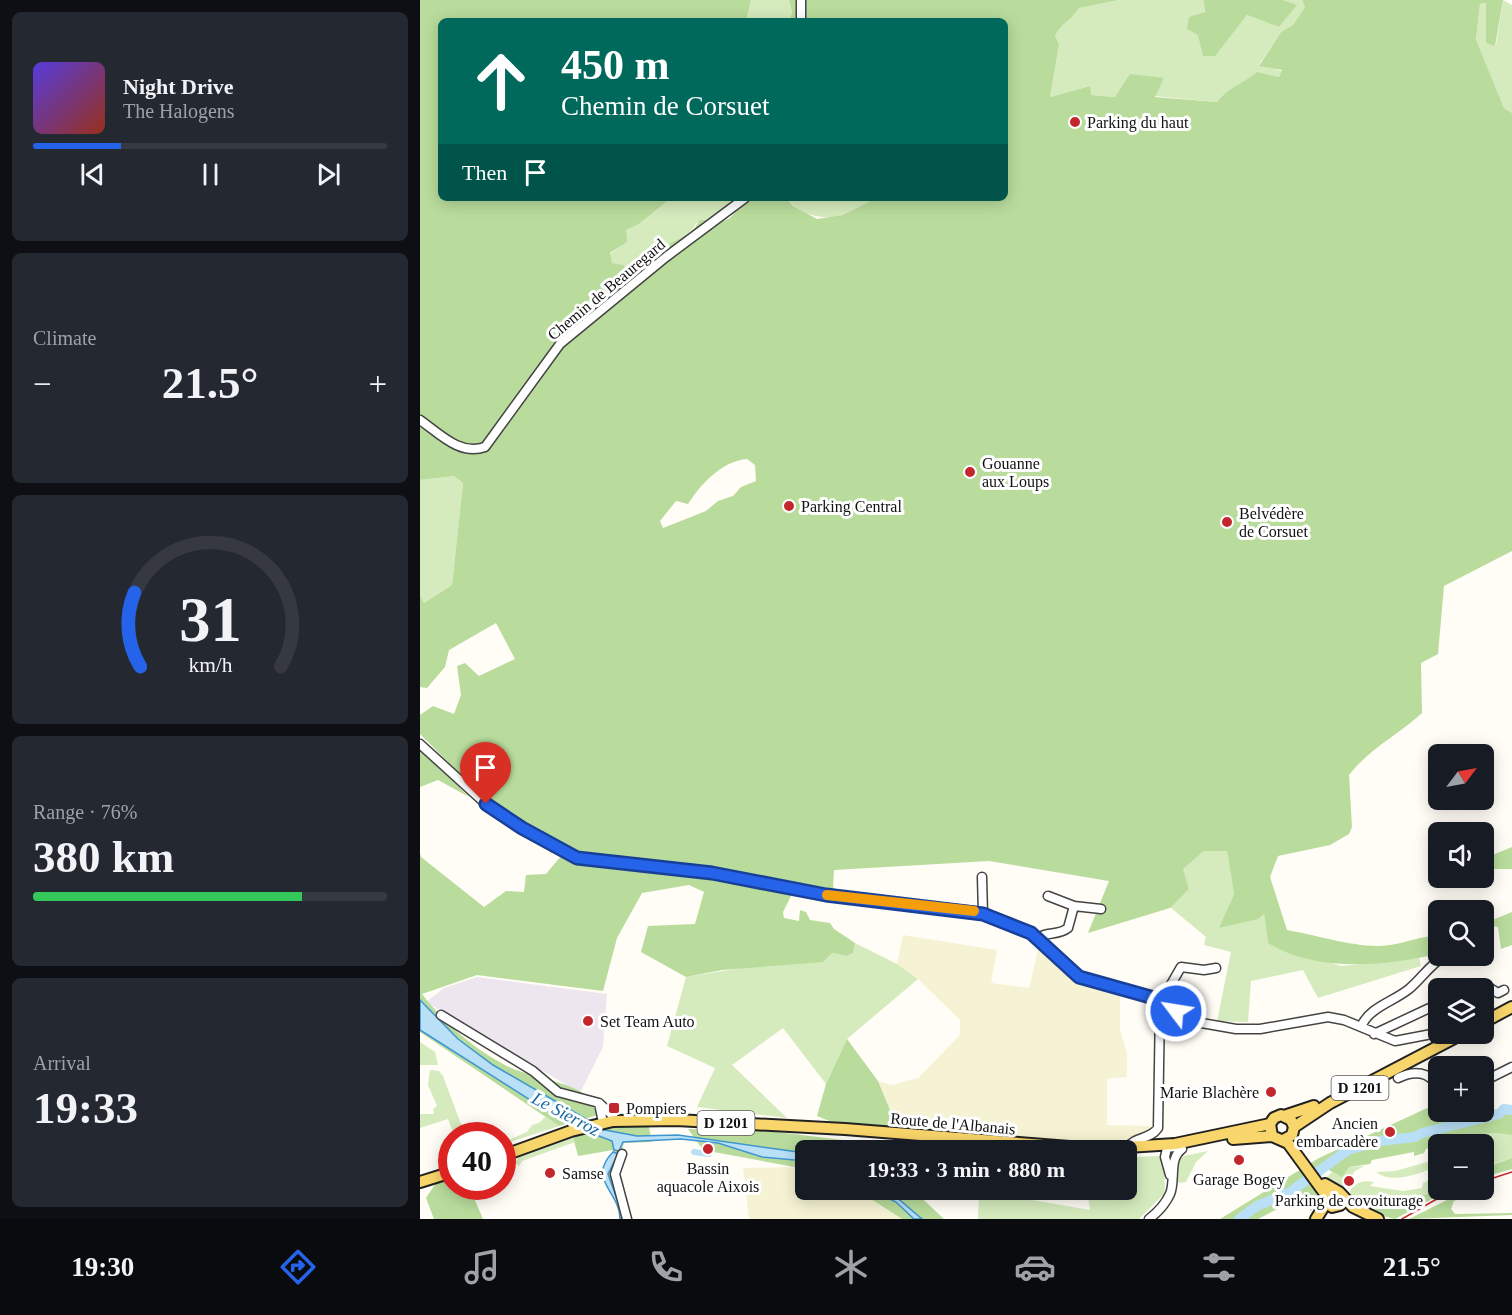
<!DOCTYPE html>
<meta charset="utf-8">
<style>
:root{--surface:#171b24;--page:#242831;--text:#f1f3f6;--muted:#9ea1a6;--line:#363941;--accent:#2563eb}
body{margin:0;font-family:"Times New Roman",serif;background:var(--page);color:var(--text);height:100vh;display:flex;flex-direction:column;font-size:22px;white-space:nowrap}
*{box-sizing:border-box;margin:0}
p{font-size:20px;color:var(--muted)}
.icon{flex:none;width:33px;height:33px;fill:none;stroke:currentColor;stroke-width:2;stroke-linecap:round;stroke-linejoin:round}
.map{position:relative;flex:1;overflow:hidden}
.drawer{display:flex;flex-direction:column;gap:12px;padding:12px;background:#0d0f14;width:420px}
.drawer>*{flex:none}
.guide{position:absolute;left:18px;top:18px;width:570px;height:183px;border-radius:9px;box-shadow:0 3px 15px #0003;background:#00695c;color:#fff;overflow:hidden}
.needle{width:39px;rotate:58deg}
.buttons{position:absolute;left:1008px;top:744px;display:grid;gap:12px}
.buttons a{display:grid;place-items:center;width:66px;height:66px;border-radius:9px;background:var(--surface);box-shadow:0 3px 15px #0003;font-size:30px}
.speed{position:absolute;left:18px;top:1122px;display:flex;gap:12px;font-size:30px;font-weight:700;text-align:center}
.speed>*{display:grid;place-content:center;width:78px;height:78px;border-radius:50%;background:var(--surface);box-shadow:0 3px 15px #0003;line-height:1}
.speed .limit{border:9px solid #d22;background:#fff;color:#111}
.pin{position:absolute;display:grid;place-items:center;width:51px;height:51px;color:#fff;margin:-62px -26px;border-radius:50% 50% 50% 0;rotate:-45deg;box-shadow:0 0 6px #0007}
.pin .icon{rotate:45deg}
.me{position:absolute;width:66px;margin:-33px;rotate:301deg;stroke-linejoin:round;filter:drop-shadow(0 0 4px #0008)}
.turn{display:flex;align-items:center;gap:21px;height:126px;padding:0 24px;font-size:27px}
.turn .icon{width:78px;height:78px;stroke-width:2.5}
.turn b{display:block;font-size:42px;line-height:51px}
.then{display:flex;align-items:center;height:57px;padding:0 24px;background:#0003;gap:12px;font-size:22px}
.big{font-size:45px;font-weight:800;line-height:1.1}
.drawer .tile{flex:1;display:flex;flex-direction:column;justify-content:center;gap:9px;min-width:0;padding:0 21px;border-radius:9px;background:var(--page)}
.drawer .dial{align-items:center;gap:0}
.dial svg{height:156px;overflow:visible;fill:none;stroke:var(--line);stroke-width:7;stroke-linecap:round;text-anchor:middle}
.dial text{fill:var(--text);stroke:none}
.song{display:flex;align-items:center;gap:18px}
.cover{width:72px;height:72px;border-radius:9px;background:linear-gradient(135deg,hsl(250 70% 55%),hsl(10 70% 35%))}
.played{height:6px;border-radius:3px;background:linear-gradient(90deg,var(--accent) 25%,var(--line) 25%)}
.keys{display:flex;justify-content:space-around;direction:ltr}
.heat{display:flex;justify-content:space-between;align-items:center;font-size:33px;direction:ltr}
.charge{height:9px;border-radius:4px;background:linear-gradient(90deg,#34c759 76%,var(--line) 0)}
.trip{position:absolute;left:375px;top:1140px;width:342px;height:60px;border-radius:9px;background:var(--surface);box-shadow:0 3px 15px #0003;font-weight:800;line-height:60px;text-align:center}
.menu{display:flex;height:96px;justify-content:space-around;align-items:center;background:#090b0e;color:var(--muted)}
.menu .icon{width:42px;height:42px}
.menu .selected{color:var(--accent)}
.menu b{font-size:27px;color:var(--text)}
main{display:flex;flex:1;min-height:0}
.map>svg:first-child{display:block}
</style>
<main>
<section class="drawer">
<div class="tile">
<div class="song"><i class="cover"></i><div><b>Night Drive</b><p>The Halogens</p></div></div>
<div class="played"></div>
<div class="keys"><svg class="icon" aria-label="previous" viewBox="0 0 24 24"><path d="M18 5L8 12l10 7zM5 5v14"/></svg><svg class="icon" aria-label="pause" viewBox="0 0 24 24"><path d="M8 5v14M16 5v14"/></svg><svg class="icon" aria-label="next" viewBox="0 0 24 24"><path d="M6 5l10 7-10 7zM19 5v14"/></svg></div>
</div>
<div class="tile"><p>Climate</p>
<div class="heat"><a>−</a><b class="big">21.5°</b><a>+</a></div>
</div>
<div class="tile dial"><svg viewBox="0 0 100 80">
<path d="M14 69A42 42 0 1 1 86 69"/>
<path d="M14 69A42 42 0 0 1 11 31" stroke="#2563eb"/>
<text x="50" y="56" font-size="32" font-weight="700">31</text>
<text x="50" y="72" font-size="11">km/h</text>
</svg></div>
<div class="tile"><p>Range · 76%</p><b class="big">380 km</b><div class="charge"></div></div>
<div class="tile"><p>Arrival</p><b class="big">19:33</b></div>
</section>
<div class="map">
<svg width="1092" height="1219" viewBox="0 0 1092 1219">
<rect width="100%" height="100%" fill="#fffdf5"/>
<path fill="#eee6ef" d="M57,977L187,994L183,1047L160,1093L6,1002L24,988Z"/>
<path fill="#f6f3d4" d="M483,935L577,950L571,983L609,988L619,946L660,982L700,991V1030L707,1053V1077L687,1079V1125L731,1126L726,1135L684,1144L477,1127L458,1081L471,1085L498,1078L540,1035V1020L498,979L477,964Z
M381,1167L385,1169L386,1190H437L482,1219H329L323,1168Z"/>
<path fill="#d5ebbd" d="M331,0H369L372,12L370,21H326Z
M699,0H785C786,24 776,30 783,56L795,55L827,15L859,27L876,5L863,0H882L885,7L873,25L861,32L839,65L862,71L859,77L837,73C820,86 812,84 797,102L734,96L744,78L695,97L670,95V86L630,97L639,45L635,35C642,23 652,20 659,8Z
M1083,0L1092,5V113L1084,108L1056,41L1060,4L1067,3L1066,43L1076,45Z
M251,198H313L324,203L300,224L276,223C270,240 244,240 236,258L222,259L216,269L205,270L202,265L192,263L189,255L206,242V230L219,224Z
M366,198H457C429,220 391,227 366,198Z
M34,476L43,483L32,585L4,603L0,595V480Z
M784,851H807L814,894L800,927L844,914L848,943L921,966L999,958L1001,966L898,998L883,970L831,981L828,1022L797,1021L811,952L784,945L786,937L750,907L769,889L762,869Z
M435,943L477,964L498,979L427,1039L406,1084L363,1028L312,1065L367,1118L277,1107L295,1068L247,1046L266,977L412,953L427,956L433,953Z
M0,1042L15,1052L18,1065H0Z
M10,1070L19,1071L23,1076L45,1135H34L28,1119L0,1128V1114H14L13,1109L17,1106L8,1085Z
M1064,1108L1092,1112V1158L1064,1167V1144H1051L1050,1141Z
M125,1117L139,1126L84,1144L83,1140L86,1141L107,1132L112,1125L119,1123Z
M153,1137L155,1142L102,1161L99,1166L95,1163L99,1157Z
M788,1151L776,1162L766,1182L760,1183L755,1180L759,1157Z
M738,1156L744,1163L745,1193L719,1219H558L559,1191L670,1210L667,1190H706L707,1163L712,1157Z
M1018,1159V1166C1001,1173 973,1185 956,1172L975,1171Z
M944,1166L935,1171L924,1186L905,1179L912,1172L922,1176L929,1167Z
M1012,1179V1183L1018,1181V1190H1021C993,1199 958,1215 931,1198L930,1190C938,1182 942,1180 954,1182L950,1186L983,1191L1002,1188L1003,1183Z"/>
<path fill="#b9dc9c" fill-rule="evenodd" d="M0,0H331L326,21H21V198H251L219,224L206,230L207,242L190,253L192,263L204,265L205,270L218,268L220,260L236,258L241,248L272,232L280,220H287L295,225L310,218L324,203L313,198H366L373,206L397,219L423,215L457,198H585V21H370L372,12L369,0H699L659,8C652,20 642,23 635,35L639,45L630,97L670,86L671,95L695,97L710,74L744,78L735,97L797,102C812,84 820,86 837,72L859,77L862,70L839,66L861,32L873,25L885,7L882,0H1083L1075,46L1066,43V3L1060,4L1056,40L1084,108L1092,113V551L1024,586L1018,654L1001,663L1002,713C977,736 950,748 929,775L932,827L929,834L910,845L858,856L850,877L867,930C897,935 942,950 970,945C986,943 1000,936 1016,936L1018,937V954C964,966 898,973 848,943L844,914L838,919L799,928L814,894L807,851H784L763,869L769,889L750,908L668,933L689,881L569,861L414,870L413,887L417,891H427L425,896L376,886L363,912L364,918L379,921L380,910L386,912L390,920L410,923L414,929L435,943L433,953L427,956L412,953L403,962L302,970L266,977L221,952L228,926L275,924L284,892L269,885L222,893L197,938L183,991L57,975L2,994C24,1022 52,1048 85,1065C116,1081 156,1079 180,1107L178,1115L139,1126L0,1032V853L1,857L64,907L86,891L104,892L106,875L126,874L141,856L130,852L36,770L0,734V715L13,706L34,714L41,695L37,666L45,663L59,676L95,659L76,623L29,650L25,667L7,688L0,687V595L4,603L32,585L43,483L34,476L0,480ZM327,459L335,465L336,481L321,487L313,496L298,501L286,511L243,528L240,521L256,501L268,504C281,484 302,461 327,459Z
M784,0H863L877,5L859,27L827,15L795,56H783L778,35L767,29L769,17L785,12Z
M0,748L49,797L18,780L0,787Z
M1092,847V869H1074L1070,856Z
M1092,912V945L1081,949L1078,927L1064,925V918L1075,919Z
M427,1039L458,1081L477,1127L412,1122L397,1116L406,1084Z
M1018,1103V1112H1064V1108L1092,1112V1135C1079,1133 1059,1130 1050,1141L1040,1143L1041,1139L1006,1149L1004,1153L994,1156V1152L952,1160L950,1164L929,1167L922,1177L907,1169L900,1173L895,1188L898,1201L891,1211L882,1196L838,1219H800L899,1158Z
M200,1124L229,1127L232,1142L204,1143L190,1182L188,1174L194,1163L193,1150L158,1156L153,1137L184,1126Z
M268,1129L340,1130L423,1140L437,1150H386L385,1169L283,1150Z
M1092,1158V1169L1064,1177V1168Z
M31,1178L32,1186L54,1187L51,1191L63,1219H14L6,1198L16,1183Z
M437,1190H493L524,1219H482Z
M1021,1190H1029L975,1219L959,1215L942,1205L979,1203Z
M1047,1190H1058L1034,1201L1031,1209L1035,1214L1092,1213V1215L989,1219Z"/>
<path fill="#b9e0f7" stroke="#3f96cf" stroke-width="1.5" d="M0,1000L38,1039L73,1065L185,1130L217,1136L258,1135L385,1153V1161L342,1157L298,1143L261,1139L203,1142L199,1151L194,1150L192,1141L148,1124L0,1030Z
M193,1152L198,1154L188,1174L204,1219H200C200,1191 166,1180 193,1152Z
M452,1190H468L502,1219H494L476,1202Z"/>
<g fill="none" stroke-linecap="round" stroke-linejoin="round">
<path stroke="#b9e0f7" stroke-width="6" d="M274,1152L289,1154"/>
<path stroke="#b9e0f7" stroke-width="10" d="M819,1219L837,1206L870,1192L928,1150L960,1141L995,1137L1002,1133L1079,1114L1084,1109L1092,1110"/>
<g stroke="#444" stroke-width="11">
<path id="minor" d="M381,21V0
M0,420C20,434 40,456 65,447L140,344L246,257L325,198
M0,744L66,804L102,828L157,858L292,873L406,895L553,911L611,933L659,977L734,997L770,1021L816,1029H840L908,1017L924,1020L975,1041L1017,1033L1025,1043
M562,877L563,914
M628,896L654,906L681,909
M618,938C627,931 638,936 648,928L654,906
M1055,988L1068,987L1078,993L1084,990
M741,1002L761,967L784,970L796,968
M21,1015L113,1071L138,1092L179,1103L193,1116
M941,1027C949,1007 973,1002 989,989C1001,979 1010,965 1024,956
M954,1034L1018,1004
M978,1078C994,1070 1010,1071 1018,1088
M1064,1081L1092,1067
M179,1103L182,1118
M707,1148C715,1136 730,1140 738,1128L740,1005
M202,1154L195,1174L207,1219
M750,1175L745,1157L747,1148L754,1147
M729,1219C738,1212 745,1205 750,1194C756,1180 748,1159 762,1149"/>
</g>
<g stroke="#222" stroke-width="14">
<path id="major" d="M1064,1022L1092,1007
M864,1116L894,1106
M874,1127L910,1103L1042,1034
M813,1139L852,1136
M863,1140L872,1135L874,1127L871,1120L861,1115L854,1118L850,1124L852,1136L868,1143L903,1191L908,1194
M82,1156L151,1131L193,1121L256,1120L425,1129L675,1149L755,1144L850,1124
M0,1182L32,1172
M905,1184L919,1192L933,1207L958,1219
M912,1207L920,1205
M896,1219L906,1203L908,1194"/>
</g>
<use href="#minor" stroke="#fff" stroke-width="8"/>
<use href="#major" stroke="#f9d66b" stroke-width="10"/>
<path stroke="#c4262e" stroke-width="1.5" d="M1064,1181L1092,1172
M982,1219L1015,1200L1039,1190"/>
</g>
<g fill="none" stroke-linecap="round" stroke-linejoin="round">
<g stroke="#184099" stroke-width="15">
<path id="route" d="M66,804L102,828L157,858L292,873L406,895L563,914L611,933L659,977L734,998L756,1011"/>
</g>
<use href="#route" stroke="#2563eb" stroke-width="10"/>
<path stroke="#f59e0b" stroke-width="10" d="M407,895L554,911"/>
</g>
<g fill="#c4262e" stroke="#fff" stroke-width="2">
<circle cx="655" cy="122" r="6"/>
<circle cx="550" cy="472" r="6"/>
<circle cx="369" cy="506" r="6"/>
<circle cx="807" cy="522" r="6"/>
<circle cx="168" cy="1021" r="6"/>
<circle cx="851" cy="1092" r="6"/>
<rect x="188" y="1102" width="12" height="12" rx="3"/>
<circle cx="970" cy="1132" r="6"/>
<circle cx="288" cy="1149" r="6"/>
<circle cx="819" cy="1160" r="6"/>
<circle cx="130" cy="1173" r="6"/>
<circle cx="929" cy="1181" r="6"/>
</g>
<g text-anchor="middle" stroke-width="6" stroke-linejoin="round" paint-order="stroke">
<g fill="#fff" stroke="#585858" stroke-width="1.5">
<rect x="911.5" y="1076" width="57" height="24" rx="4.5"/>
<rect x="277.5" y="1111" width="57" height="24" rx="4.5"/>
</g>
<g font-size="15" font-weight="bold" fill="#111">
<text x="940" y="1093">D 1201</text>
<text x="306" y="1128">D 1201</text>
</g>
<g font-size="16" fill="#111" stroke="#fff" text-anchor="start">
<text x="667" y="128">Parking du haut</text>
<text x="562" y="469">Gouanne<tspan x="562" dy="18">aux Loups</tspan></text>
<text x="381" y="512">Parking Central</text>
<text x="819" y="519">Belvédère<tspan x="819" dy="18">de Corsuet</tspan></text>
<text x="180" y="1027">Set Team Auto</text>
<text x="839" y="1098" text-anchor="end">Marie Blachère</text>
<text x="206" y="1114">Pompiers</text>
<text x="958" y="1129" text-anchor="end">Ancien<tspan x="958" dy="18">embarcadère</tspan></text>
<text x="288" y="1174" text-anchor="middle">Bassin<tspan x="288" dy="18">aquacole Aixois</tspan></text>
<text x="142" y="1179">Samse</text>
<text x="819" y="1185" text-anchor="middle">Garage Bogey</text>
<text x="929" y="1206" text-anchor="middle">Parking de covoiturage</text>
</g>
<g font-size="16" fill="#111" stroke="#fff">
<text transform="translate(186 289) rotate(-40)" y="6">Chemin de Beauregard</text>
<text transform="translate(533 1123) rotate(5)" y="6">Route de l'Albanais</text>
</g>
<g font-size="18" font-style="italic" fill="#1768a6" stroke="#fff">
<text transform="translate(146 1114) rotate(28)" y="6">Le Sierroz</text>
</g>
</g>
</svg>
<div class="buttons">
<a><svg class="needle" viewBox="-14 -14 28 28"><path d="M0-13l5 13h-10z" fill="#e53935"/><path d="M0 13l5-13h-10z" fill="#9ea1a6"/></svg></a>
<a><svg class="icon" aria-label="sound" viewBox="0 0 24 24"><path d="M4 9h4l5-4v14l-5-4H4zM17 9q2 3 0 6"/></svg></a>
<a><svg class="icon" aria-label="search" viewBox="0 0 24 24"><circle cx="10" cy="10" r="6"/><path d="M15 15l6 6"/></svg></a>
<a><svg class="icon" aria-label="layers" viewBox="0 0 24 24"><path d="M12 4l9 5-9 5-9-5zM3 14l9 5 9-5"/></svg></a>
<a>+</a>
<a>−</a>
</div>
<div class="speed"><div class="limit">40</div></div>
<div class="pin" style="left:66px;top:804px;background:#d93025"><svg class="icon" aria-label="arrive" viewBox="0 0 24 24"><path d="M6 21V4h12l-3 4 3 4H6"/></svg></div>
<svg class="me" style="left:756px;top:1011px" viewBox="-20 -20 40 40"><circle r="17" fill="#2563eb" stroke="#fff" stroke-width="3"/><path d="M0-11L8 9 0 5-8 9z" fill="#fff"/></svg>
<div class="trip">19:33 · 3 min · 880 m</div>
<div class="guide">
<div class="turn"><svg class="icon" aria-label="ahead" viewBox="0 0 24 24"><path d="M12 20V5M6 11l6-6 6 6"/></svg><div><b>450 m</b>Chemin de Corsuet</div></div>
<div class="then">Then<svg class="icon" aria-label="arrive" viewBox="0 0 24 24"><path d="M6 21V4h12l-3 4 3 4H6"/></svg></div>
</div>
</div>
</main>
<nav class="menu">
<b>19:30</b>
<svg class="icon selected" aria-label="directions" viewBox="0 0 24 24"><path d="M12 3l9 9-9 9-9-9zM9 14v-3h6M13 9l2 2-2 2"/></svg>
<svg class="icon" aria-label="music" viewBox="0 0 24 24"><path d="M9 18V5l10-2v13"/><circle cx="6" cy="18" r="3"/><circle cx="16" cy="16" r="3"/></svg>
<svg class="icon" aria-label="phone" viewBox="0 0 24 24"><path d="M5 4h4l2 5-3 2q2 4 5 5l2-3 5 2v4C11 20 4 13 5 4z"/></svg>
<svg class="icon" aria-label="climate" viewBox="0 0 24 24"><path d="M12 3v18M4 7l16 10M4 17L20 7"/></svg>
<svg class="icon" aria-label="car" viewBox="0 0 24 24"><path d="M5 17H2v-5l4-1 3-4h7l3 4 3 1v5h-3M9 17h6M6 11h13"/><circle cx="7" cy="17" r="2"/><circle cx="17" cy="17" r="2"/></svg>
<svg class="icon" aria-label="filters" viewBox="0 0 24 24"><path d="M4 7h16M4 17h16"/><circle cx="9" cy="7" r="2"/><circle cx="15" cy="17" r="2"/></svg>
<b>21.5°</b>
</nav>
